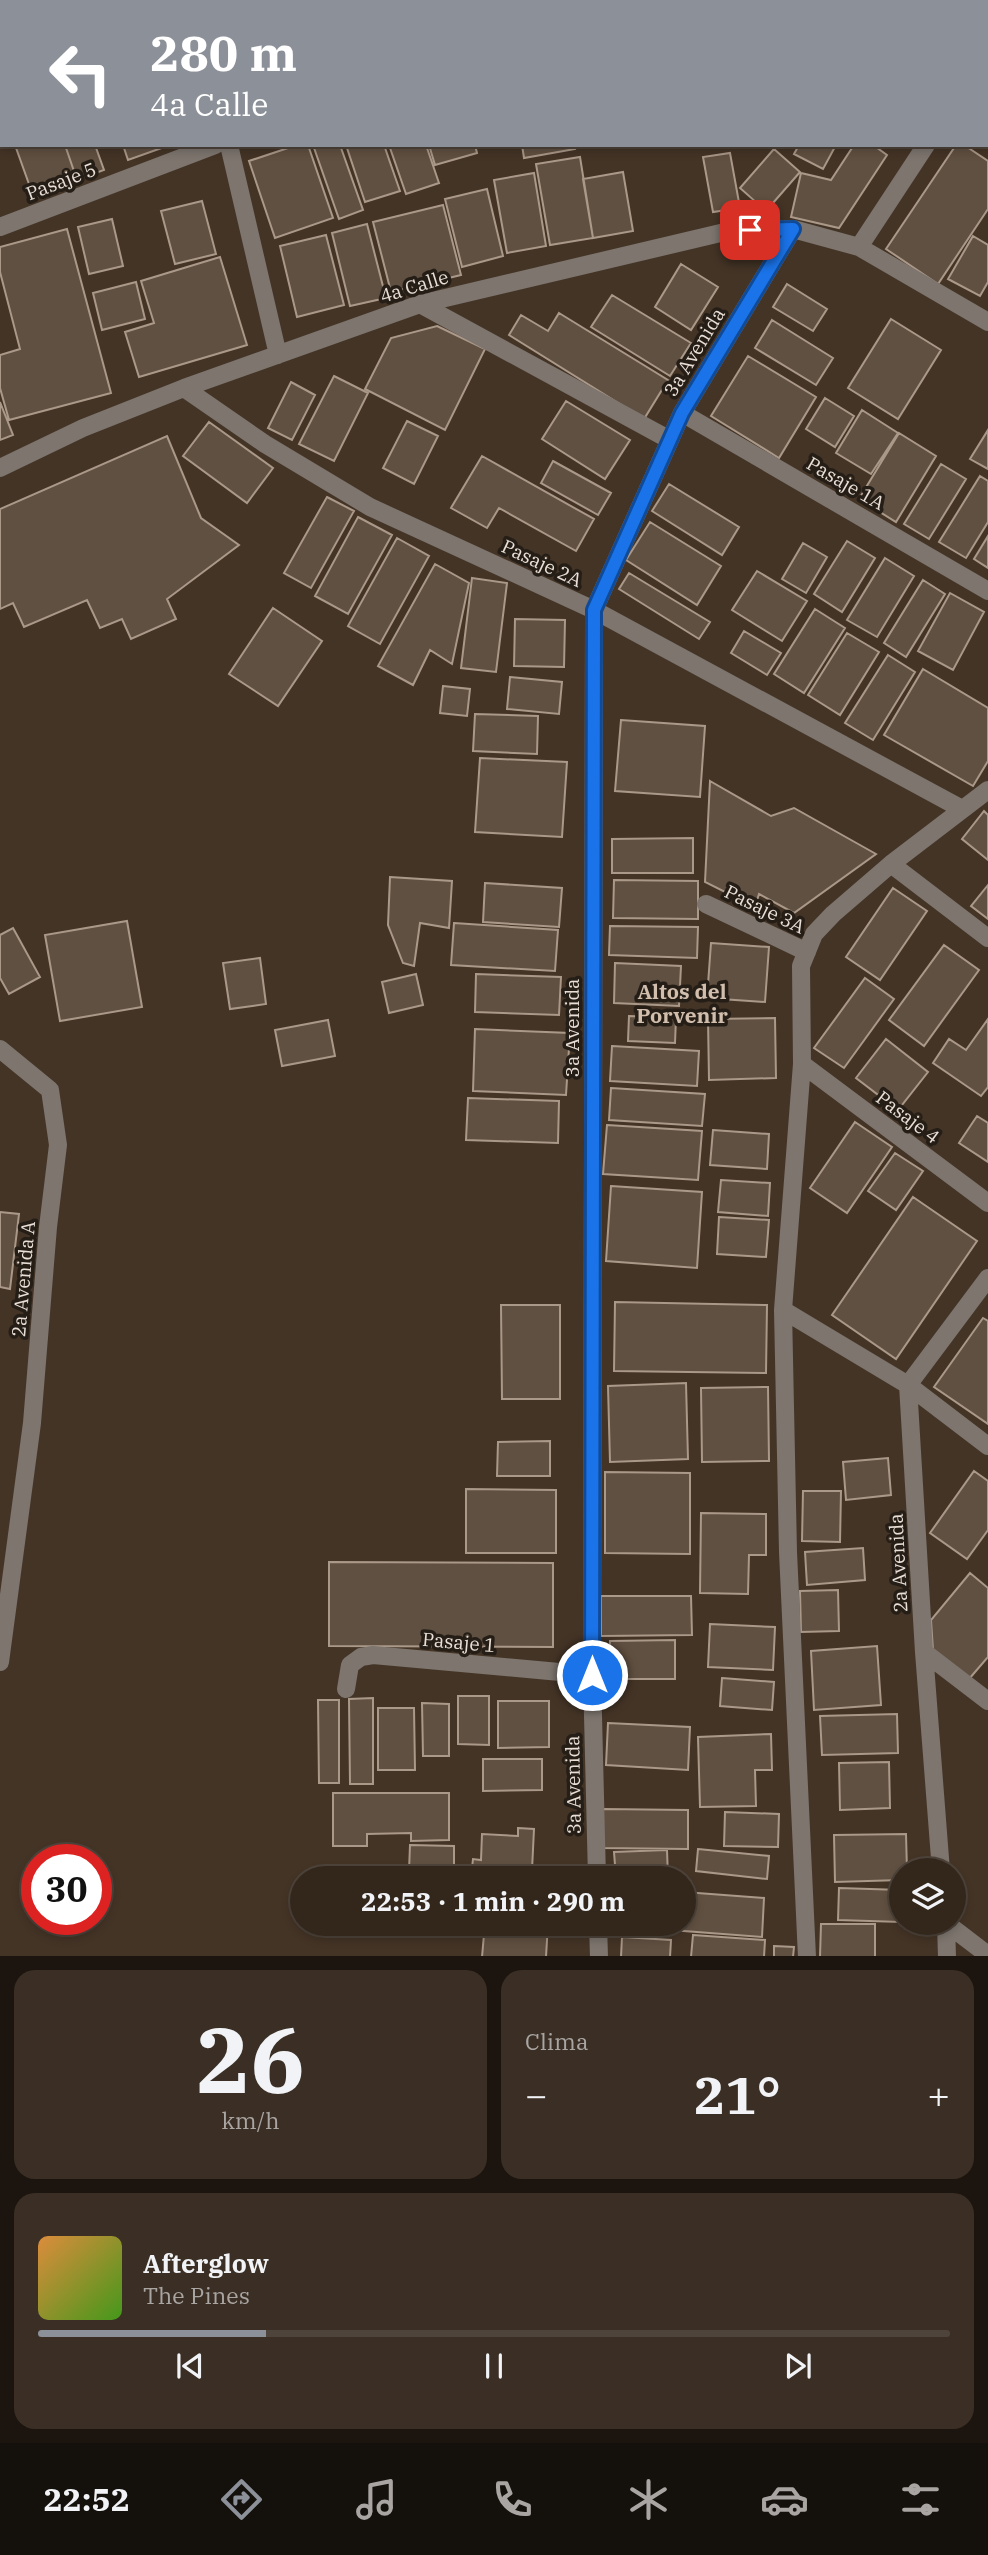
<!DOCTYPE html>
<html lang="es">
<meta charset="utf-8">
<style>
:root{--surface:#33271c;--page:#3b2f25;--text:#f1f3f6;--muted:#a9a5a3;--line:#4e443b;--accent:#8c9099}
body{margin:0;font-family:"IBM Plex Serif",serif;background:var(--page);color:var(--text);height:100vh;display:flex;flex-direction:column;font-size:26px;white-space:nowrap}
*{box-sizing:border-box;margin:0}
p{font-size:23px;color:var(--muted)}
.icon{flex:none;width:38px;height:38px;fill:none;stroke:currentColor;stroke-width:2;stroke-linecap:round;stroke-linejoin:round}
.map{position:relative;height:1956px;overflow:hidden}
.sheet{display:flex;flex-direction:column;gap:14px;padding:14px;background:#1c150f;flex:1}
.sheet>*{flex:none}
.top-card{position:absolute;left:0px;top:0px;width:989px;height:147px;box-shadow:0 4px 10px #0003,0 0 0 2px var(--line);background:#8c9099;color:#fff;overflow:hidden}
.controls{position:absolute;left:889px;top:1858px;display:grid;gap:14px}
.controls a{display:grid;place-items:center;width:77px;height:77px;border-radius:50%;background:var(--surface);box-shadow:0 4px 10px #0003,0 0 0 2px var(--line);font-size:35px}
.speed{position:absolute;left:21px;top:1844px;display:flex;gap:14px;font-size:35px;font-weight:700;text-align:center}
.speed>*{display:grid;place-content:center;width:91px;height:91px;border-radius:50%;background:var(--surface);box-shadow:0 4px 10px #0003,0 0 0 2px var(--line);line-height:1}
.speed .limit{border:10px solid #d22;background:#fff;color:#111}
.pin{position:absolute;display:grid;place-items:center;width:60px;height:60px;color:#fff;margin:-30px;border-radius:14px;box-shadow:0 4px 10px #0006}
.me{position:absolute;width:77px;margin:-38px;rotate:0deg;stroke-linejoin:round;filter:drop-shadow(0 0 5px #0008)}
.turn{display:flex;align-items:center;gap:24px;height:147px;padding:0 35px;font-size:32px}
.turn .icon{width:91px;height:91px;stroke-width:2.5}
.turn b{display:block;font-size:49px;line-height:60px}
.big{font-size:52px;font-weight:800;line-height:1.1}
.sheet .tile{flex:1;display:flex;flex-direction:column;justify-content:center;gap:10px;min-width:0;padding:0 24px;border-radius:21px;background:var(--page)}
.sheet .dial{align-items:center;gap:0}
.dial b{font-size:91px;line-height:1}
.song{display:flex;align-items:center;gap:21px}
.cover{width:84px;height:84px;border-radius:10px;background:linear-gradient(135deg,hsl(30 70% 55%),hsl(100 70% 35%))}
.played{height:7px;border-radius:4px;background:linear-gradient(90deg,var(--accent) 25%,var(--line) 25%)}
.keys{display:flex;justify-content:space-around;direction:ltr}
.heat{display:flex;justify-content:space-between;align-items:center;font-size:38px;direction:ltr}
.sheet .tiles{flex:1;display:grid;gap:14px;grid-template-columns:1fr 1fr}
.tile:last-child{grid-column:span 2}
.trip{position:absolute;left:290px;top:1866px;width:406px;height:70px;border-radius:35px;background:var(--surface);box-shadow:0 4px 10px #0003,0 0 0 2px var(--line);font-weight:800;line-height:70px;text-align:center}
.tabs{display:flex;height:112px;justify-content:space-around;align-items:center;background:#14100b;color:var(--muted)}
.tabs .icon{width:49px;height:49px}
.tabs .on{color:var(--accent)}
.tabs b{font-size:32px;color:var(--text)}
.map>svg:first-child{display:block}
</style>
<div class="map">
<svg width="988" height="1957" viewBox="0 0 988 1957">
<rect width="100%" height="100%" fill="#443426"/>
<path fill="#605041" stroke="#aa9888" stroke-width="2" d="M425,0H509V2H421Z
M894,0H976L893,2Z
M15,145H65L78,183L34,198Z
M65,145H95L104,170L77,180Z
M123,145H170L128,160Z
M297,145H308L333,218L275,238L249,161Z
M313,145H340L363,210L339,219Z
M346,145H384L400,191L365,202Z
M389,145H426L439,183L406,194Z
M429,145H475L477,153L435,165Z
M522,145H574L575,149L524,158Z
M799,145H836L823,169L794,154Z
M854,145H873L887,155L839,228L791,217L801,173L831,180Z
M956,145H964L988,161V209L938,284L886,249Z
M774,149L800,172L766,211L740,188Z
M730,153L740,208L713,212L703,157Z
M580,157L593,238L550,245L536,164Z
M623,172L633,231L593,238L583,179Z
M534,173L546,246L507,253L494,180Z
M487,189L503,256L462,267L445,199Z
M202,201L216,254L175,264L161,211Z
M443,205L461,275L391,292L373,222Z
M112,219L123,266L89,274L78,227Z
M367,224L386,298L350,306L332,233Z
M67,229L111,393L9,420L0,388V355L20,349L0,272V247Z
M326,235L344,305L297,317L280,246Z
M973,236L988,245V282L980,296L948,279Z
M220,257L247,345L139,377L125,332L154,323L141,281Z
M681,264L718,287L691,330L655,307Z
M136,282L145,319L102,330L93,293Z
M787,284L827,309L813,331L773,307Z
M612,295L691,343L670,376L591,327Z
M559,313L668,380L644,419L509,335L521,315L548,331Z
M891,319L941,350L898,419L848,388Z
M772,320L833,358L816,385L755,348Z
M437,326L485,349L445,430L365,389L391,338Z
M748,356L816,397L779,458L711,416Z
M334,376L368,393L334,461L299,444Z
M291,382L315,395L292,440L268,428Z
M825,398L854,416L835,447L806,429Z
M566,401L630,440L605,479L542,439Z
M0,402L13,435L0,440Z
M862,410L898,433L871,474L836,453Z
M407,421L438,436L414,484L383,468Z
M209,422L273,468L247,503L183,456Z
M988,430V469L970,459Z
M899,433L936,456L896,522L859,499Z
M167,436L201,518L239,545L167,599L176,619L131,639L122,619L100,628L87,600L24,627L13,603L0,609V509Z
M482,456L594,519L576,551L499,508L487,528L451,508Z
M553,461L611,493L598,515L541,483Z
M941,464L966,479L929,539L904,524Z
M980,476L988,481V522L966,558L939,542Z
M669,484L739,527L722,555L652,511Z
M327,497L354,511L311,588L284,573Z
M358,517L392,535L348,614L315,596Z
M650,522L721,566L697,605L626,560Z
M988,536V568L974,559Z
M397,538L429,556L380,644L348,626Z
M847,541L875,558L842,612L814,594Z
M803,543L827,557L806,593L782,579Z
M885,558L914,576L877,637L847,620Z
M435,564L469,583L452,664L430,650L413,685L378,666Z
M757,571L807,601L782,641L732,610Z
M629,573L710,622L699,639L619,589Z
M472,578L507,583L496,672L461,668Z
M923,580L945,594L906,657L884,643Z
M950,593L984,612L953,670L918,651Z
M273,608L322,641L278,706L229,674Z
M815,609L845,628L804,693L774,674Z
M515,619L565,620L564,667L514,666Z
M744,631L781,653L767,675L731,653Z
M847,633L879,652L840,715L808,695Z
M888,655L915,672L873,740L845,723Z
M923,669L988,708V761L973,786L884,735Z
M510,677L562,682L559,714L507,709Z
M443,686L470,689L467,716L440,713Z
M475,714L538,716L537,754L473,751Z
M621,720L705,726L700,797L615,791Z
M480,758L567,762L562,837L475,832Z
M710,781L771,816L794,808L876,854L794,913L759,894L755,907L705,882Z
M984,811L988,815V860L962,839Z
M693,838V873H612V839Z
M390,877L452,881L449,928L420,923L414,966L403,963L388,925Z
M614,880L698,881V919L613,918Z
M485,883L562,888L559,927L483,922Z
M988,885V919L971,906Z
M893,888L927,911L880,980L846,957Z
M127,921L142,1007L60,1021L45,935Z
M454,923L558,930L555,971L451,965Z
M610,926L698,927L697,958L609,955Z
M13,928L40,977L9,994L0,978V935Z
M711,943L769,947L765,1002L707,998Z
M944,945L979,970L924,1046L889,1020Z
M260,958L266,1004L230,1009L223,963Z
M615,963L681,966L679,1006L614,1003Z
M416,974L423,1005L389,1013L382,982Z
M476,974L561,977L559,1015L475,1012Z
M865,978L894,999L844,1068L814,1048Z
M629,1016L676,1018L675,1043L628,1041Z
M775,1018L776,1078L709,1080L708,1019Z
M988,1019V1087L981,1096L933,1063L949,1039L966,1050Z
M328,1020L335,1056L282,1066L275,1030Z
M475,1029L570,1033L566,1095L473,1091Z
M886,1039L928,1072L898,1110L856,1078Z
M612,1046L699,1051L697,1086L610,1081Z
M611,1088L705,1094L702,1126L609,1120Z
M468,1098L559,1101L558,1143L466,1140Z
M977,1116L988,1123V1162L959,1143Z
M855,1122L892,1147L847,1213L810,1188Z
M607,1125L702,1131L698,1180L603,1174Z
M713,1130L769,1134L767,1169L710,1165Z
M895,1153L923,1171L896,1210L868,1191Z
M721,1180L770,1183L768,1216L718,1212Z
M611,1186L702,1192L697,1268L606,1261Z
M913,1197L977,1241L896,1359L832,1315Z
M0,1212L19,1214L10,1289L0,1287Z
M719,1217L769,1220L766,1257L717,1254Z
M615,1302L767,1305L766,1373L614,1371Z
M501,1305H560V1399H502Z
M983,1318L988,1321V1424L934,1387Z
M686,1383L688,1459L610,1462L608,1386Z
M768,1387L769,1461L702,1462L701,1388Z
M550,1441V1476H497L498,1442Z
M888,1458L891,1495L846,1500L843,1462Z
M974,1471L988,1481V1530L967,1559L930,1533Z
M605,1472L690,1473V1554L605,1553Z
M466,1489L556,1490V1553H466Z
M803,1491H841L840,1542L802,1541Z
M701,1513L766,1514V1555H749L748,1594L700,1593Z
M863,1548L865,1580L807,1585L805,1552Z
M329,1562L553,1563V1647L329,1646Z
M970,1573L988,1588V1657L969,1679L933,1650L931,1620Z
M838,1590L839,1631L801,1632L800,1591Z
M601,1596H691L692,1635L601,1636Z
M710,1624L775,1627L773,1670L708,1667Z
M675,1640V1679H609L610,1641Z
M877,1646L881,1705L814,1710L811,1651Z
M722,1678L774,1682L772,1710L720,1706Z
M458,1696H489V1745L458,1744Z
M373,1698V1784H350L349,1699Z
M318,1700H339V1783H319Z
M498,1701H549V1747L498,1748Z
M422,1703L449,1704V1756H423Z
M378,1708H414L415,1770H378Z
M897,1714L898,1753L822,1755L820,1716Z
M608,1723L690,1727L688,1770L606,1765Z
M771,1734L772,1770H755L756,1806L700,1807L698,1737Z
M483,1759H542V1790L483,1791Z
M889,1762L890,1808L840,1810L839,1763Z
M333,1793H449V1840L411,1841V1833L367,1834V1846H333Z
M603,1809L688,1810V1849L602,1848Z
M725,1812L779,1814L778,1847L724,1846Z
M518,1828L534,1829L532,1870L472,1868L473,1859L481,1860L482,1834L518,1836Z
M906,1834L907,1871H901V1880L835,1882L834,1835Z
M410,1845L454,1846V1872L409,1871Z
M698,1849L769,1856L767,1879L696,1871Z
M667,1850L668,1878H616L614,1852Z
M462,1873L547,1878H462Z
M839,1888L901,1890V1922L838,1920Z
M684,1892L764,1898L762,1937L671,1930V1923H684Z
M485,1923H548L546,1957H482Z
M821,1924H875V1957H820Z
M693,1935L765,1940L764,1957H691Z
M622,1937L671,1940L670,1957H621Z
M774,1946L794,1947L793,1957H774Z"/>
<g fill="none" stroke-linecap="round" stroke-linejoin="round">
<path stroke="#7d756e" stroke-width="18" d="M188,0L189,2
M409,0V2
M627,0L628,2
M44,2L48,0
M764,2L765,0
M0,17H2
M987,50L988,48
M987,106H988
M229,145L278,355
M0,227L215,145
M859,247L926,145
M420,304L670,440
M184,388L265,444L370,507L594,610L962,809
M682,413L988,591
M0,468L83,428L184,388L420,304L729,231L793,229L859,247L988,322
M891,864L988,938
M706,904L807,952
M0,1049L50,1090L58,1145L48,1227L32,1423L0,1662
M802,1064L988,1203
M783,1310L908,1385L988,1446
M924,1652L988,1701
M346,1689L350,1665L361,1657L373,1655L592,1675
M941,1871L924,1652L908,1385L988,1278
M597,1878L592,1675L594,610L682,413L793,229
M598,1923L599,1957
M946,1923L988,1955
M946,1923L947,1957
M807,1957L788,1552L783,1310L802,1064L801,966L814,934L833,914L891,864L988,790"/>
</g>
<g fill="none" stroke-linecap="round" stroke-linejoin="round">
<g stroke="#114b97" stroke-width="18">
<path id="route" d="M592,1675L594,610L682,413L793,229L750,230"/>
</g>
<use href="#route" stroke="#1a73e8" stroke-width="12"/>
</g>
<g text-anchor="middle" stroke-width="7" stroke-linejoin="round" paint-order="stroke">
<g font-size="19" fill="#e9dfd6" stroke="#251e17">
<text transform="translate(61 181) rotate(-21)" y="7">Pasaje 5</text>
<text transform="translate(414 286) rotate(-17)" y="7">4a Calle</text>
<text transform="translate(694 352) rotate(-59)" y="7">3a Avenida</text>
<text transform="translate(846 483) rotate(30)" y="7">Pasaje 1A</text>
<text transform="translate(542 563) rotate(25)" y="7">Pasaje 2A</text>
<text transform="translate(765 909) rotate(26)" y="7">Pasaje 3A</text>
<text transform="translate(572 1028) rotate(-90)" y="7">3a Avenida</text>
<text transform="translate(908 1117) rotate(37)" y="7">Pasaje 4</text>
<text transform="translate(23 1279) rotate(-85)" y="7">2a Avenida A</text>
<text transform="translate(898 1563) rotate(-93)" y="7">2a Avenida</text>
<text transform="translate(459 1642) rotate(5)" y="7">Pasaje 1</text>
<text transform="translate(573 1785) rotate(-91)" y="7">3a Avenida</text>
</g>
<g font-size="21" font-weight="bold" fill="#d1bead" stroke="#251e17">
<text x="682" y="999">Altos del<tspan x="682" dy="24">Porvenir</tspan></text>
</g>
</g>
</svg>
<div class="controls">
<a><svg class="icon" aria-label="layers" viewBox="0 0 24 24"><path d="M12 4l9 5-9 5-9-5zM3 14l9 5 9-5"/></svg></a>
</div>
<div class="speed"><div class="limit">30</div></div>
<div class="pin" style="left:750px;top:230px;background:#d93025"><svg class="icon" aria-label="arrive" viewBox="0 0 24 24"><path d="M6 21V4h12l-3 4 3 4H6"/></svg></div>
<svg class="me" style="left:592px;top:1675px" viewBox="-20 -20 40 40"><circle r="17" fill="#1a73e8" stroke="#fff" stroke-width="3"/><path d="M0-11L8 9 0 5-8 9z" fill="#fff"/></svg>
<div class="trip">22:53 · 1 min · 290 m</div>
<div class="top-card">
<div class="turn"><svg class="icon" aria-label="left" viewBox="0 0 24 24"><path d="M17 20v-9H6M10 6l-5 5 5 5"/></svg><div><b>280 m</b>4a Calle</div></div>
</div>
</div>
<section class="sheet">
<div class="tiles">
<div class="tile dial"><b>26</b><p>km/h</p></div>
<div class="tile"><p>Clima</p>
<div class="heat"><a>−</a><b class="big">21°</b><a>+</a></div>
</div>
<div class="tile">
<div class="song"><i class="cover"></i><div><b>Afterglow</b><p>The Pines</p></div></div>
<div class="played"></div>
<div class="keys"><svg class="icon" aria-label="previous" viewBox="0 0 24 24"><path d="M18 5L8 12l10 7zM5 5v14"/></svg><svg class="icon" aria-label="pause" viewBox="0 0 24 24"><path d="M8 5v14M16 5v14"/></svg><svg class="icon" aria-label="next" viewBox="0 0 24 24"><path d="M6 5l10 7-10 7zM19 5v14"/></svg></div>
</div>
</div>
</section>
<nav class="tabs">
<b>22:52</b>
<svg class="icon on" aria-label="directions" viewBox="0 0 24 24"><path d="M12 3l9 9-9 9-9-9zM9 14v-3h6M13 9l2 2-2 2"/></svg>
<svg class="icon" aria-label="music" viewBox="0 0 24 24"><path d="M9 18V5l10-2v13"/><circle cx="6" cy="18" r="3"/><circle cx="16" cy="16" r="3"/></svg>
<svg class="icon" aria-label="phone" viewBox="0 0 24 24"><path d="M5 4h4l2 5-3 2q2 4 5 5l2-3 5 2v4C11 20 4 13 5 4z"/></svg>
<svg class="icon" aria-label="climate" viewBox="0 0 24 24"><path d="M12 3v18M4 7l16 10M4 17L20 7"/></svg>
<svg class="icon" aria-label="car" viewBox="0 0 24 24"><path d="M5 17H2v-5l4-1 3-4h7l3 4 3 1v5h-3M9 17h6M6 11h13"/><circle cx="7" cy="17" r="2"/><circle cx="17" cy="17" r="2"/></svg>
<svg class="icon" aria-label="filters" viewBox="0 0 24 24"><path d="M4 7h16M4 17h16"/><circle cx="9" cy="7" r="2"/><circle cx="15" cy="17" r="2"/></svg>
</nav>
